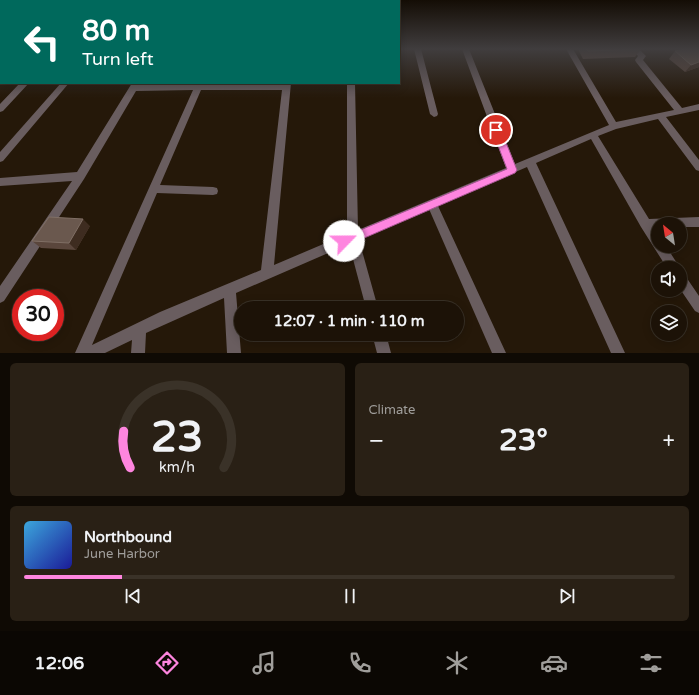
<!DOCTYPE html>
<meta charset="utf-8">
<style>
:root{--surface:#1c1207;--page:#292015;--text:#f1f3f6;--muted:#a09e9b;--line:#3a3228;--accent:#fe85df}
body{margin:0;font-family:"Varela Round",sans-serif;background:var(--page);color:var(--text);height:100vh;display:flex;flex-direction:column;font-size:15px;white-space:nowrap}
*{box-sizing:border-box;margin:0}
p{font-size:13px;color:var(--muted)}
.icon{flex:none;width:22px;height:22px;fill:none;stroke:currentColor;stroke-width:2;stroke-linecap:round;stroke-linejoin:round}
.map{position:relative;height:353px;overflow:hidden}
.panel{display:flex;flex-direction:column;gap:10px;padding:10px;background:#0f0a04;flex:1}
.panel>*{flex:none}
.banner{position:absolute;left:0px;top:0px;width:400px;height:84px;box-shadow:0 2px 10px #0003,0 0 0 1px var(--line);background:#00695c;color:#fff;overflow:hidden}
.needle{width:26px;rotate:330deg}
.controls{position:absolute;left:651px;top:217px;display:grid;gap:8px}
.controls a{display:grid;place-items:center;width:36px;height:36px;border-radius:50%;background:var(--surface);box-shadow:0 2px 10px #0003,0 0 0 1px var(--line);font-size:20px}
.speed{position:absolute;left:12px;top:289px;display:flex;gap:8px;font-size:20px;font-weight:700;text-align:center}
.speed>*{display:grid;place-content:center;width:52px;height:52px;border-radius:50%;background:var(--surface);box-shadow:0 2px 10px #0003,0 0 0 1px var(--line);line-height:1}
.speed .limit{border:6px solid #d22;background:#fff;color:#111}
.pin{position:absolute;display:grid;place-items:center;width:34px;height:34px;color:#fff;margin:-17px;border:2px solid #fff;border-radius:50%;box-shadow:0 1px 4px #0007}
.me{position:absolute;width:44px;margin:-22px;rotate:67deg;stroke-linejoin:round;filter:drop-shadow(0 0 3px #0008)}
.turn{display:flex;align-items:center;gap:14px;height:84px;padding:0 16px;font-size:18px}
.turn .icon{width:52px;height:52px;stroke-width:2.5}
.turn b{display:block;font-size:28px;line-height:34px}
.big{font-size:30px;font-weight:800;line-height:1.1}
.panel .tile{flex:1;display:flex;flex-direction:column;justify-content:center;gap:6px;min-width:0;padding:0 14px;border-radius:6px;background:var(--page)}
.panel .dial{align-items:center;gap:0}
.dial svg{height:104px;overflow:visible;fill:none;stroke:var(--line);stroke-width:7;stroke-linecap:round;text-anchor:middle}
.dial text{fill:var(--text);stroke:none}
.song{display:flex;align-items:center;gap:12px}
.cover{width:48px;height:48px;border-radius:6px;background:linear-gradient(135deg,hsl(200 70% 55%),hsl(240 70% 35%))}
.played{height:4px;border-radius:2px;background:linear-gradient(90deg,var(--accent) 15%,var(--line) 15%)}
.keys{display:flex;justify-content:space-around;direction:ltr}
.heat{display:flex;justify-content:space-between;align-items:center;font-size:22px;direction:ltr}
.panel .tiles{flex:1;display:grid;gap:10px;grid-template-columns:1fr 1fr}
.tile:last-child{grid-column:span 2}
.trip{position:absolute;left:234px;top:301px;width:230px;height:40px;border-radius:20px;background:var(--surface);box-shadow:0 2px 10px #0003,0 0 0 1px var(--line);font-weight:800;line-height:40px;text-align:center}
.menu{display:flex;height:64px;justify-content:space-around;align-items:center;background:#0b0703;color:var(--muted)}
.menu .icon{width:28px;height:28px}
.menu .on{color:var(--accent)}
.menu b{font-size:18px;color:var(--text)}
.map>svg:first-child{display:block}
</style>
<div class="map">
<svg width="699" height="353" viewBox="0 0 699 353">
<rect width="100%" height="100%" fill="#251809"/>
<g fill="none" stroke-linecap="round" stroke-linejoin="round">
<path fill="#695d5f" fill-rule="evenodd" d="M414,49H421L438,114L437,116L434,117L430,114Z
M462,49H469L515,164L609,125L566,49H573L616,122L674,110L636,62L635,60L638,56L632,49H639L646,56L643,60L682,108L699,104V110L666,117L699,160V171L696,170L658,119L616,129L598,136L649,219L699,217V227H680V224H658V228H655L658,234V246H666L680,268H667L641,227L591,139L536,163L625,353H611L527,167L438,206L506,353H492L429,209L359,240L378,308H366L349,244L236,293L241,353H227L224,298L146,333L145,353H131L132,340L105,353H75L193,90L136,91L84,179L4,301L0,303V286L72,181L0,186V178L77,172L132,83H140L139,85H195L196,83H204L203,85L283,84V83H291L274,265L347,234V83H355L358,230L506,168ZM201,90H282L261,270L160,312L92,345L157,193L213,195L217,194L218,191L217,188L213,187L160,185Z
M20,83H29L3,111L0,112V104Z
M61,83H69L3,161L0,162V152Z
M680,272L684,274L699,296V313L695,311L680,289Z
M372,334H386L391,353H377Z"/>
</g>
<path fill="#5a463c" d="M578,49H641L635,57L583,59Z
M675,51L699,67L685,72L669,59Z
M90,226L76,250L41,248L32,241Z"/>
<path fill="#3e2c20" d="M699,62V67L685,72L691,65Z
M83,219L90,226L76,250L69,243Z"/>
<path fill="#6a584e" stroke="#806f65" d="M586,49H641H640L588,51Z
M684,49H699V62L691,65L675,51Z
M49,217L83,219L69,243L32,241Z"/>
<linearGradient id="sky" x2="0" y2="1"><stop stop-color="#140d05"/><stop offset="0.5" stop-color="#403d3e"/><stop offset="1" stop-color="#403d3e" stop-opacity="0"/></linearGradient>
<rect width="699" height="98" fill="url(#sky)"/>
<path fill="#fe85df" stroke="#a55691" d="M496,127L501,130L517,170L515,173L348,245L344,246L341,245L339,241L341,238L507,169L492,130Z"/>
</svg>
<div class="controls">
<a><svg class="needle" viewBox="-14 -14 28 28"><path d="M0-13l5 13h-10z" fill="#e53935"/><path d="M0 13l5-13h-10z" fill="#a09e9b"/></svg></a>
<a><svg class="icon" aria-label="sound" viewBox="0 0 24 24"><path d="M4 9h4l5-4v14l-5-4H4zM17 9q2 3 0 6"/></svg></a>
<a><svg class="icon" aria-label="layers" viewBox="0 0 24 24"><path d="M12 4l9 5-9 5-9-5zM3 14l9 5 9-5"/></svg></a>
</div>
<div class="speed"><div class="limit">30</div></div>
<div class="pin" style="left:496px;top:130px;background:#d93025"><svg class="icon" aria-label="arrive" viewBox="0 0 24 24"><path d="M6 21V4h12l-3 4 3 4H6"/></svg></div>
<svg class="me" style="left:344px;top:241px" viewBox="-20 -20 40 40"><circle r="19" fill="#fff"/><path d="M0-13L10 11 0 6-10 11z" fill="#fe85df"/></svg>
<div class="trip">12:07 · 1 min · 110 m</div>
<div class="banner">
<div class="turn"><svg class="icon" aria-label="left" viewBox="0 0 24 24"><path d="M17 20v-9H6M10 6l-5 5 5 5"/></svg><div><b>80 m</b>Turn left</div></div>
</div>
</div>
<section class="panel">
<div class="tiles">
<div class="tile dial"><svg viewBox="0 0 100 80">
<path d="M14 69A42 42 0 1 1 86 69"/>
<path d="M14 69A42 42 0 0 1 9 41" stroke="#fe85df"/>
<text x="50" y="56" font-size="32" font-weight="700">23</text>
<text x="50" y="72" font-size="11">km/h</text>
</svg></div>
<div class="tile"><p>Climate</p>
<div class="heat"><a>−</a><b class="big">23°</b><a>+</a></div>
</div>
<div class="tile">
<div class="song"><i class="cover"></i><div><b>Northbound</b><p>June Harbor</p></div></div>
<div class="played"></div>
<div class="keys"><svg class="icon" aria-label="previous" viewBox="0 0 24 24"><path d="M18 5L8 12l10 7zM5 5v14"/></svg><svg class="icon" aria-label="pause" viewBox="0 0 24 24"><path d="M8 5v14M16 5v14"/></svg><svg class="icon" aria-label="next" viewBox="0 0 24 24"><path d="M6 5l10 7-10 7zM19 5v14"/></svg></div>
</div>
</div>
</section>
<nav class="menu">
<b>12:06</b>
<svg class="icon on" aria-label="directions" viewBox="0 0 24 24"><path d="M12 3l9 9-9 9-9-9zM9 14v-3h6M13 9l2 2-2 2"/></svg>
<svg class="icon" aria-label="music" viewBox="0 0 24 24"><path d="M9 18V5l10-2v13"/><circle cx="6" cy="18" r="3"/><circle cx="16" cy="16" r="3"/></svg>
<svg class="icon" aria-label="phone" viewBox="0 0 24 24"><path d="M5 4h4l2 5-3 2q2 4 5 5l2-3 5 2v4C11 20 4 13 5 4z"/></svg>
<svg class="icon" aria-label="climate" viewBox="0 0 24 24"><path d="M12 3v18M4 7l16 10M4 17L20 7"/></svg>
<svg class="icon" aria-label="car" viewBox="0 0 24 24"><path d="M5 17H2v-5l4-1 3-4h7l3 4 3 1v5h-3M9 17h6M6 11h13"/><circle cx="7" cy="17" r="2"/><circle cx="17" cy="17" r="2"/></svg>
<svg class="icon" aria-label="filters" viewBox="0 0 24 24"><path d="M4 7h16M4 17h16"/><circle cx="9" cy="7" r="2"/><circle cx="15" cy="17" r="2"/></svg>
</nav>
